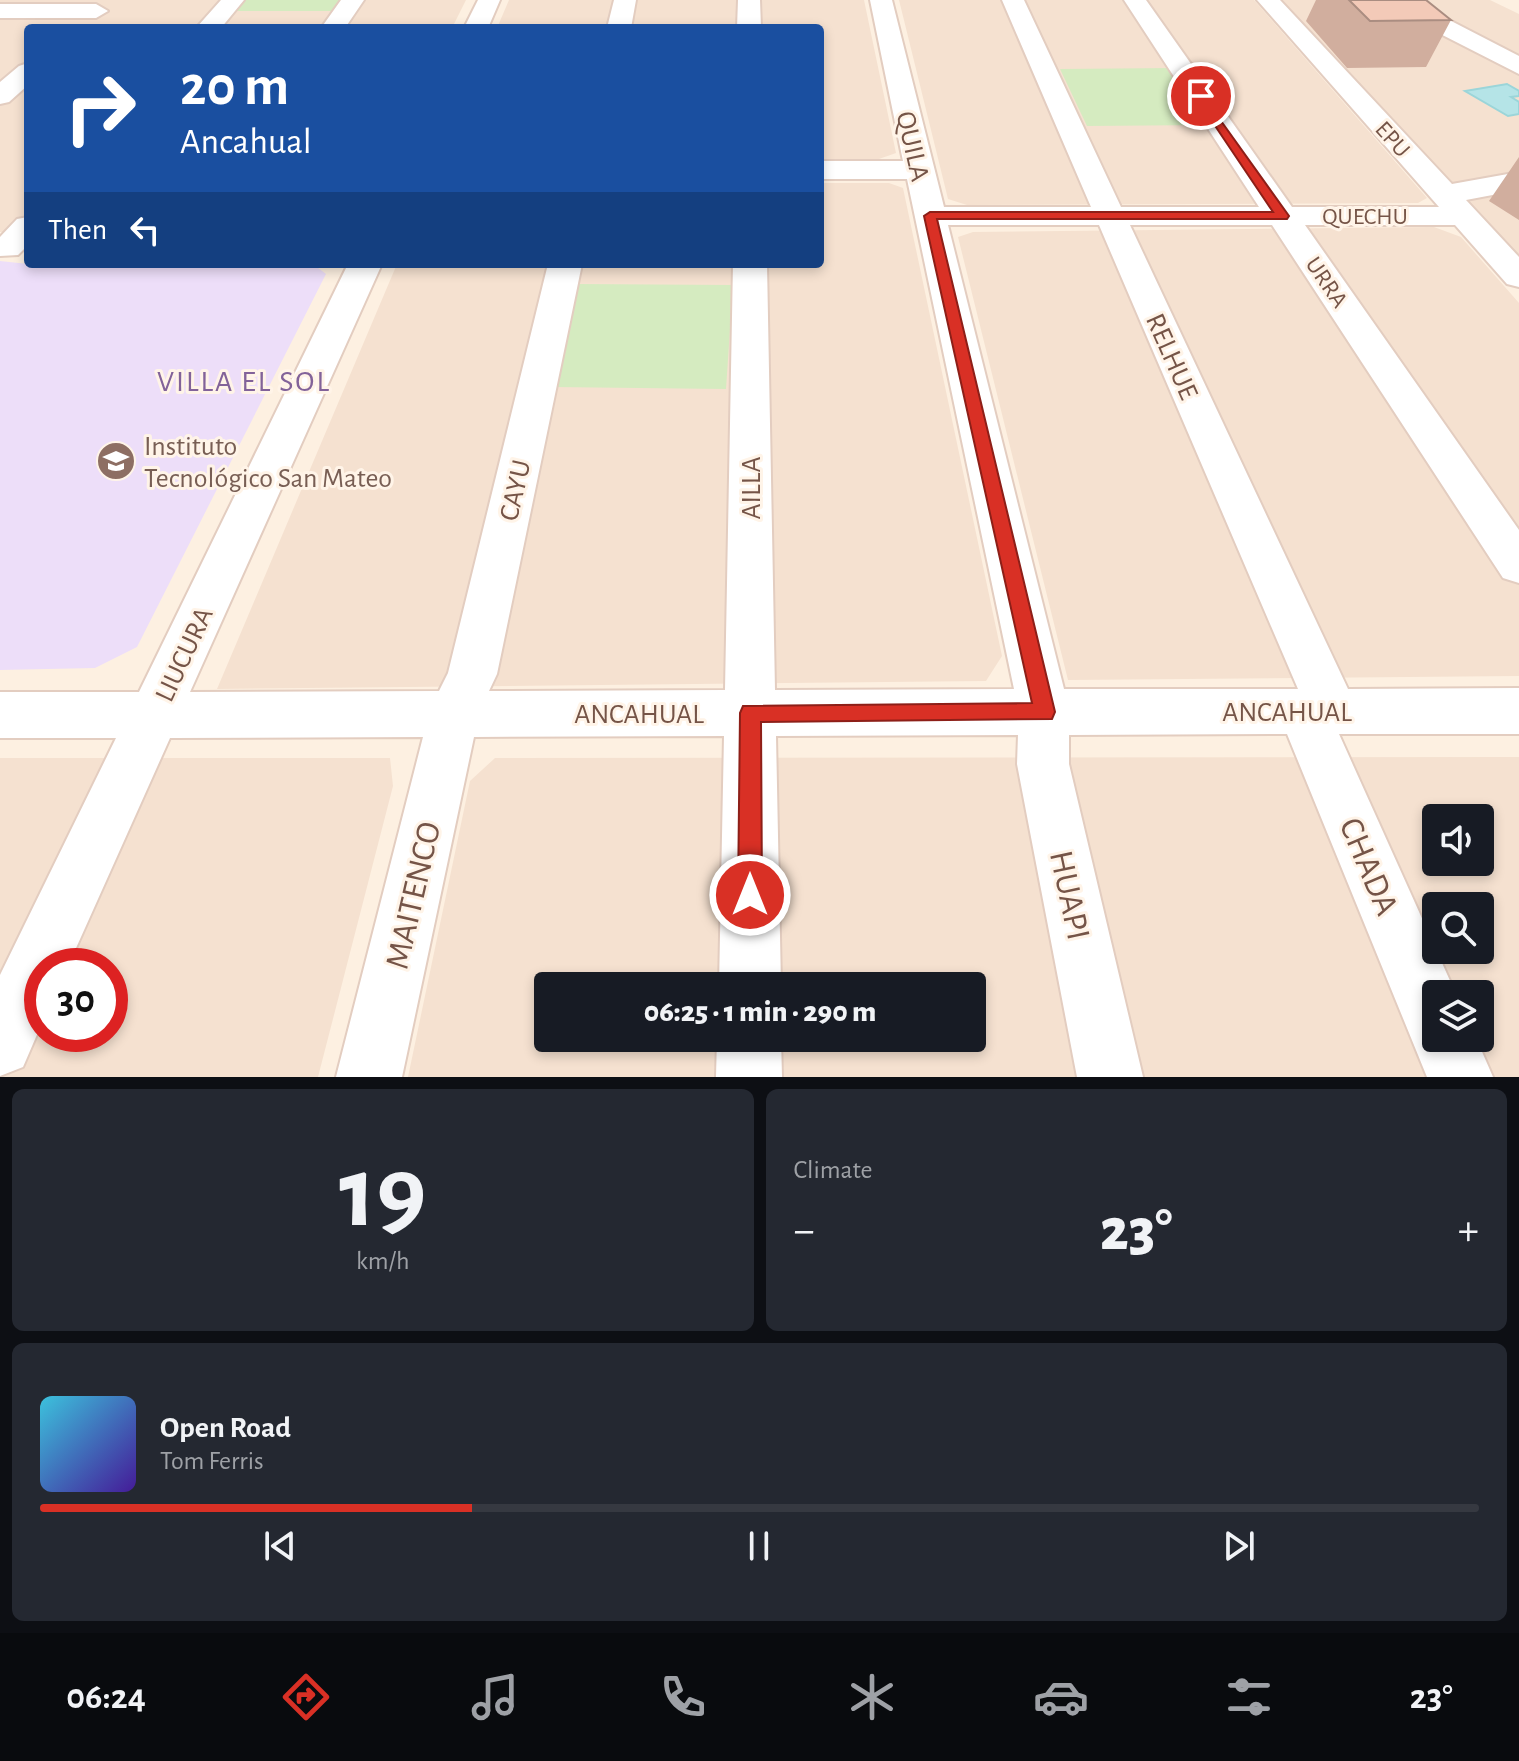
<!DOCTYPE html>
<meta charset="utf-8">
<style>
:root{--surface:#171b24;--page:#242831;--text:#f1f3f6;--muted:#9ea1a6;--line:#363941;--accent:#d93025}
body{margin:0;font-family:"Alegreya Sans",sans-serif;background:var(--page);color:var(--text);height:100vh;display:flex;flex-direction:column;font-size:30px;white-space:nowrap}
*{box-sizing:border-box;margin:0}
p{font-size:26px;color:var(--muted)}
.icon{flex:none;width:44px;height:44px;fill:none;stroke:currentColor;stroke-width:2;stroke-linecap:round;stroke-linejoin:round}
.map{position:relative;height:1077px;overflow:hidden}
.panel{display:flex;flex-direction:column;gap:12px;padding:12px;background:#0d0f14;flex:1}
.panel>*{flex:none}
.banner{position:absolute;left:24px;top:24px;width:800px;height:244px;border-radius:8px;box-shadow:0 4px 12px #0003;background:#1a4fa0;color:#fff;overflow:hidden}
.tools{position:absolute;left:1422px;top:804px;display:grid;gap:16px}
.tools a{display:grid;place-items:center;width:72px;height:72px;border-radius:8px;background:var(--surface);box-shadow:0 4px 12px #0003;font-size:40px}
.speed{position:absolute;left:24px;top:948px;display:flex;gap:16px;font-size:40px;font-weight:700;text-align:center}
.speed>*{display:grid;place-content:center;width:104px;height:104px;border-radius:50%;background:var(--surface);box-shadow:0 4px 12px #0003;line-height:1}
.speed .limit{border:12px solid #d22;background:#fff;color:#111}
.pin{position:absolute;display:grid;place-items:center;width:68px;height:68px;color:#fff;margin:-34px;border:4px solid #fff;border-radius:50%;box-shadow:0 2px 8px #0007}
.me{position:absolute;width:88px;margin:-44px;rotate:0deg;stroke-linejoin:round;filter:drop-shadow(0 0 6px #0008)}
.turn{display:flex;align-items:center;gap:28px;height:168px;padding:0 24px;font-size:36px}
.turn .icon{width:104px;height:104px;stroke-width:2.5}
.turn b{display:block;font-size:56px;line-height:68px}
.then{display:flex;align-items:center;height:76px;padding:0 24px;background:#0003;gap:16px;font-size:30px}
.big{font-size:60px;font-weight:800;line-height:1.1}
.panel .widget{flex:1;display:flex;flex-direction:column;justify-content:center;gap:12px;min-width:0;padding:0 28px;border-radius:12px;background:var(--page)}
.panel .dial{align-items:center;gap:0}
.dial b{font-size:104px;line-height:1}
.song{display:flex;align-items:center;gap:24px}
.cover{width:96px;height:96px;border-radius:12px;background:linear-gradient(135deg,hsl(190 70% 55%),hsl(260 70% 35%))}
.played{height:8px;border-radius:4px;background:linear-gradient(90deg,var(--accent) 30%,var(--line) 30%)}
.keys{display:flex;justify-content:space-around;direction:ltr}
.heat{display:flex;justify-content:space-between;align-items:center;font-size:44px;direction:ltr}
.panel .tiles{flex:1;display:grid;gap:12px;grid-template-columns:1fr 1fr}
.widget:last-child{grid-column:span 2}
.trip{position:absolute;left:534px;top:972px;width:452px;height:80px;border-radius:8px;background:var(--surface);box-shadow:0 4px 12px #0003;font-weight:800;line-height:80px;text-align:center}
.menu{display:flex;height:128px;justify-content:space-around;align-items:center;background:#090b0e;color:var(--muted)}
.menu .icon{width:56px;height:56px}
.menu .current{color:var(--accent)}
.menu b{font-size:36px;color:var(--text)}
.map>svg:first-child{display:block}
</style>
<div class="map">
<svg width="1519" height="1077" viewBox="0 0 1519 1077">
<rect width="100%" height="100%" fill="#fdf0e1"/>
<path fill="#f5e1d0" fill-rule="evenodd" d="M0,0H466L452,28H28V232H0Z
M509,0H864L896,153L879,159L820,160V28H497Z
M899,0H1254L1427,198L1418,203L967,205L948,199Z
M1281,0H1490L1519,14V259Z
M820,183H889L903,188L1002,656L986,681L217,689L397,264H820Z
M1434,227L1461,237L1519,303V676L1068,680L958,237L973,232Z
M1519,757V1077H408L470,781L495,758ZM1436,818H1480V862H1436ZM1436,906H1480V950H1436ZM548,986H972V1038H548ZM1436,994H1480V1038H1436Z
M0,758H390L393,786L318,1077H0ZM42,966H110V1034H42Z"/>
<path fill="#eddef9" d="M0,261L28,264H313L326,274L137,647L95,668L0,670Z"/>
<path fill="#d5ebc0" d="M245,0H345L337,11H236Z
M1171,68L1208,125L1087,126L1060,69Z
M577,284L733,285L726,389L552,387Z"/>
<path fill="#b5e4e7" stroke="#9bd5d9" stroke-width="2" d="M1507,84L1519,91V96L1511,97L1519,102V114L1508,116L1465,91Z"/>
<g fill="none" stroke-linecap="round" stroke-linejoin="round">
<g stroke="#e3cdc0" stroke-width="4">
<path id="minor" d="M221,0H244L221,28H196Z
M341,0H364L345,28H321Z
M478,0H500L488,28H464Z
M614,0H636L631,28H607Z
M738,0H760L761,28H737Z
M870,0H892L944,207H1091L1002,0H1024L1121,207H1259L1124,0H1146L1292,207H1439L1257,0H1280L1452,184L1519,172V190L1466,200L1519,257V287L1507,284L1455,225H1305L1519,530V583L1503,578L1272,225H1130L1348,689L1519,688V734H1339L1456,994H1436V1038H1476L1493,1077H1427L1287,734L1069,735V764L1143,1077H1077L1017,764L1018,735L776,736L781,986H719L724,736L474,737L402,1077H336L423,737L170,738L68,966H42V1023L23,1067L0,1076V975L116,738H0V692H139L348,264H382L190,692L439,691L448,673L548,264H582L497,674L489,691L725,690L733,264H767L775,690L1014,689L907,179H820V161H903ZM948,225H1099L1298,689H1064Z
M1391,1L1426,8L1519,56V74L1411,19L1383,13L1380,8L1383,3Z
M0,4H96L108,11L96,18H0Z
M28,63V85L9,102L0,104V82L19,66Z
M28,217V245L18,255L0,256V237L17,219Z
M717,1038H781L782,1077H716Z"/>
</g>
<use href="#minor" fill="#fff" fill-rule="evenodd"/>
</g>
<path fill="#d1ae9e" d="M1316,0H1426L1451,20L1426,67L1347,68L1306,21Z
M1519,157V220L1489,201Z"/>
<path fill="#f3cab8" stroke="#aa8d81" stroke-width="2" d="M1349,0H1426L1451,20L1370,21Z"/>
<path fill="#d93025" stroke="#8d1f18" stroke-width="2" d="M1201,93L1289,216L1287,219H937L1055,712L1052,719L761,722L762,895L759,904L750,907L741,904L738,895L740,713L743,706L1032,703L924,216L930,212H1273L1195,96Z"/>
<defs>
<g id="school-disc" transform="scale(2)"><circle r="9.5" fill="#8d6e63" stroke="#fff4e8"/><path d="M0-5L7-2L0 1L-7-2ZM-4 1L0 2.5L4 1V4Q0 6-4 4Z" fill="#fff"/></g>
</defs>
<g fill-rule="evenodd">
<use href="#school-disc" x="116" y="461"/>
</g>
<g text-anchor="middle" stroke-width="6" stroke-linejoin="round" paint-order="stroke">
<g font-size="24" fill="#755447" stroke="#fff4e8">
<text transform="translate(1393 139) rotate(48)" y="8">EPU</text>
<text x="1365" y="224">QUECHU</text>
<text transform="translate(1327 282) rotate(56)" y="8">URRA</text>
</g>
<g font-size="28" fill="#755447" stroke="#fff4e8">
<text transform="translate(914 146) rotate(77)" y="10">QUILA</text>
<text transform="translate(1173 356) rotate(66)" y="10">RELHUE</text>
<text transform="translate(750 488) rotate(-90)" y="10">AILLA</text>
<text transform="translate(514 490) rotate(-77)" y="10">CAYU</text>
<text transform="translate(183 654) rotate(-65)" y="10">LIUCURA</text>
<text x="1287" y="721">ANCAHUAL</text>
<text x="639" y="723">ANCAHUAL</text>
</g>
<g font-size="28" fill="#785e54" stroke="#fff4e8" text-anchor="start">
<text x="144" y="455">Instituto<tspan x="144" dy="32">Tecnológico San Mateo</tspan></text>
</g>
<g font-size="30" letter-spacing="2" fill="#826299" stroke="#fff4e8">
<text x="244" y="391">VILLA EL SOL</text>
</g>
<g font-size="34" fill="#755447" stroke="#fff4e8">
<text transform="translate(1370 866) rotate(67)" y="12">CHADA</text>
<text transform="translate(412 895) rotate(-77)" y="12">MAITENCO</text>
<text transform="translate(1071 895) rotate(78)" y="12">HUAPI</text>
</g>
</g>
</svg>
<div class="tools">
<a><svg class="icon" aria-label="sound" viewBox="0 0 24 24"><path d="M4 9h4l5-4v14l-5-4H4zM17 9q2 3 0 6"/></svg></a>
<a><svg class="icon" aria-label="search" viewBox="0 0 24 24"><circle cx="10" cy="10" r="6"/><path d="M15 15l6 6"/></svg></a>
<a><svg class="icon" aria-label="layers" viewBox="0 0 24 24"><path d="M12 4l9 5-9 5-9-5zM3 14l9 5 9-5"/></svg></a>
</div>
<div class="speed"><div class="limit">30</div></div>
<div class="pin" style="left:1201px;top:96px;background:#d93025"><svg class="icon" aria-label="arrive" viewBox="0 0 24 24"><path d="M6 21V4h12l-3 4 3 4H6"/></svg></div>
<svg class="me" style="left:750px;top:895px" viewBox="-20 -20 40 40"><circle r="17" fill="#d93025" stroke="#fff" stroke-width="3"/><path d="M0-11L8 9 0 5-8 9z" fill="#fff"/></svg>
<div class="trip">06:25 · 1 min · 290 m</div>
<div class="banner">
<div class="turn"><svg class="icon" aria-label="right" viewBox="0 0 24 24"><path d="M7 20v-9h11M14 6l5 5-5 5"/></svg><div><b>20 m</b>Ancahual</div></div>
<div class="then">Then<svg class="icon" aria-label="left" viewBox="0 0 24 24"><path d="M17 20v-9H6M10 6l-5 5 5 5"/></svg></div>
</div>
</div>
<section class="panel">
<div class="tiles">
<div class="widget dial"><b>19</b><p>km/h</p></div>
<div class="widget"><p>Climate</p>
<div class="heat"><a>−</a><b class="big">23°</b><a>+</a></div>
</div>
<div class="widget">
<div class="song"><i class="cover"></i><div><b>Open Road</b><p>Tom Ferris</p></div></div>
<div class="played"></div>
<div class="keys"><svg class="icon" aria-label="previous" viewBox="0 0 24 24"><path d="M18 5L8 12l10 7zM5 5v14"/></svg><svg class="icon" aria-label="pause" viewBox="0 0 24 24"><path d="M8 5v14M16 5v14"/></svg><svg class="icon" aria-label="next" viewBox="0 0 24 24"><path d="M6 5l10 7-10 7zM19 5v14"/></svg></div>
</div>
</div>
</section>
<nav class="menu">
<b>06:24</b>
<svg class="icon current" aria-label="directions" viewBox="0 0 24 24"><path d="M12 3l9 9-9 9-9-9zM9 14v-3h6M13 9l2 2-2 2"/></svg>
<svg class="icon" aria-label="music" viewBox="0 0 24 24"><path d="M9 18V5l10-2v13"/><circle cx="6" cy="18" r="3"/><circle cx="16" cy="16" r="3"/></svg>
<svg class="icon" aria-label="phone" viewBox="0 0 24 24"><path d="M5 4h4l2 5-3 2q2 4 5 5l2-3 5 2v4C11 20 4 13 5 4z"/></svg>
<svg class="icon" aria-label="climate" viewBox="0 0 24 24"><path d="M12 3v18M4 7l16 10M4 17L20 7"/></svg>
<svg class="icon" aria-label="car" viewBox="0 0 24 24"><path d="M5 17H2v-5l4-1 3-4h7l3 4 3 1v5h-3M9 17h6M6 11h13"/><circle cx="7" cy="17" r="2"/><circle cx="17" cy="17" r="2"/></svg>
<svg class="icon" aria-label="filters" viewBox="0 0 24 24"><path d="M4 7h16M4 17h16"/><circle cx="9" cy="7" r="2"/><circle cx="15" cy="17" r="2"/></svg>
<b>23°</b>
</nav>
